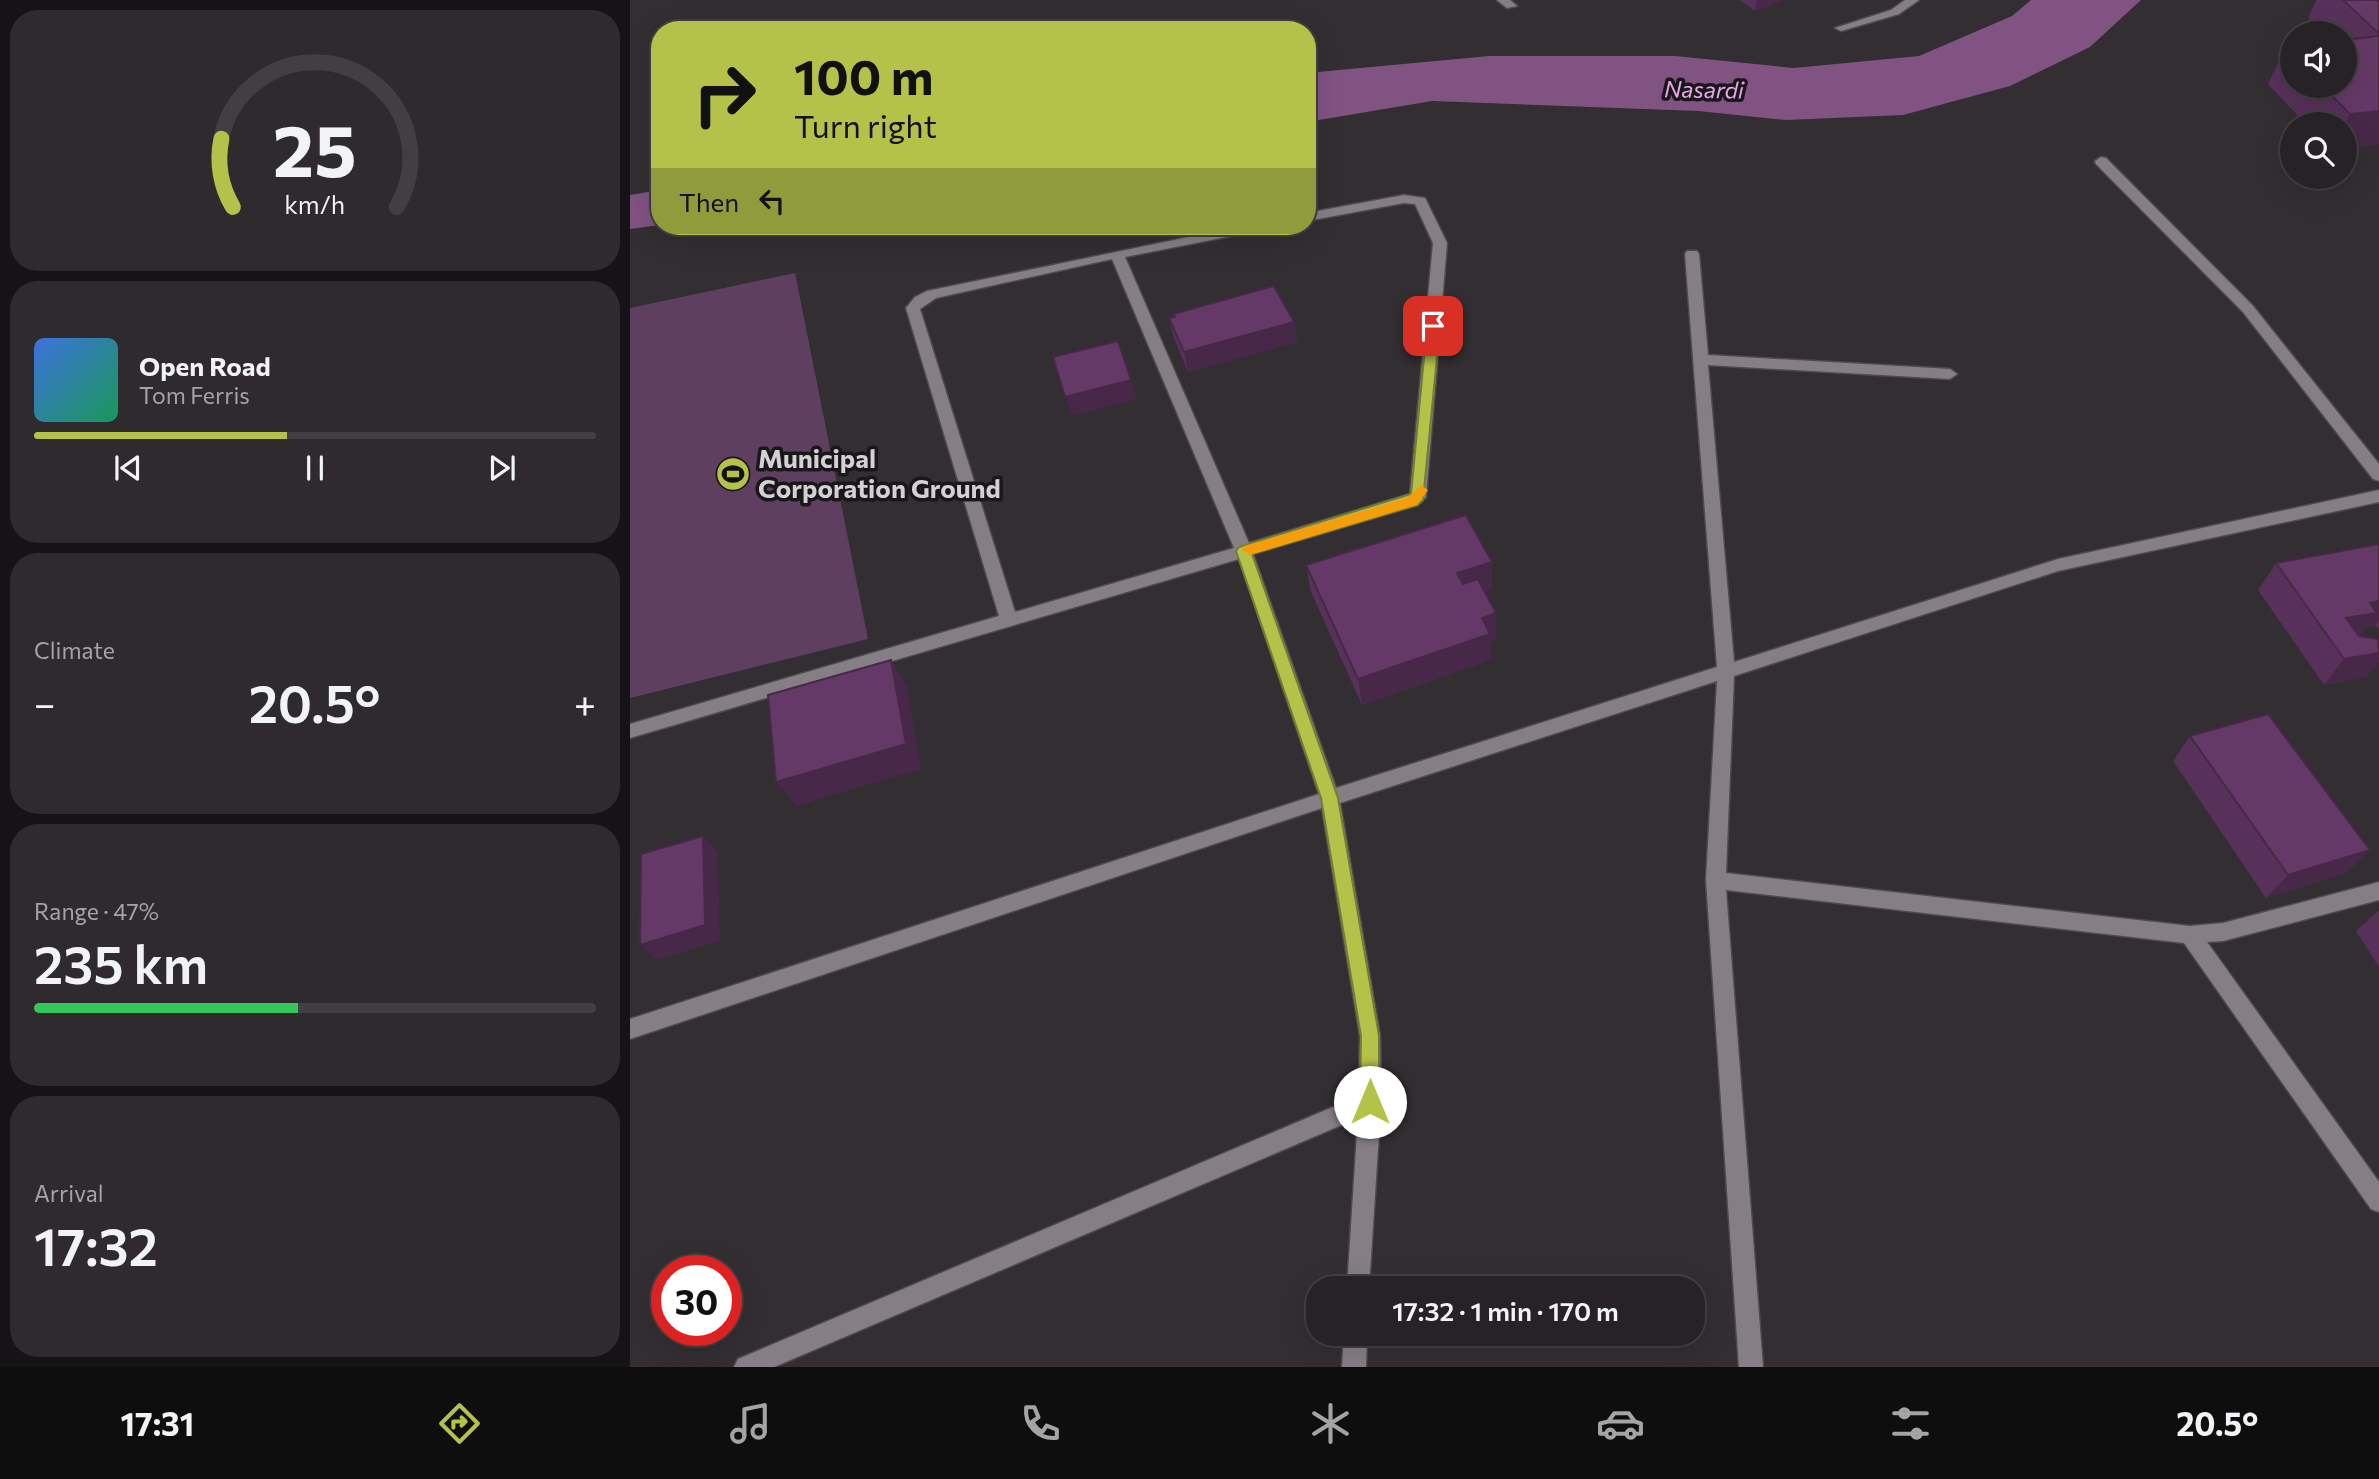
<!DOCTYPE html>
<meta charset="utf-8">
<style>
:root{--surface:#262226;--page:#2e2a2e;--text:#f1f3f6;--muted:#a4a4a7;--line:#423f43;--accent:#b4c24a}
body{margin:0;font-family:Commissioner,sans-serif;background:var(--page);color:var(--text);height:100vh;display:flex;flex-direction:column;font-size:26px;white-space:nowrap}
*{box-sizing:border-box;margin:0}
p{font-size:23px;color:var(--muted)}
.icon{flex:none;width:38px;height:38px;fill:none;stroke:currentColor;stroke-width:2;stroke-linecap:round;stroke-linejoin:round}
.map{position:relative;flex:1;overflow:hidden}
.drawer{display:flex;flex-direction:column;gap:10px;padding:10px;background:#151315;width:630px}
.drawer>*{flex:none}
.guide{position:absolute;left:21px;top:21px;width:665px;height:214px;border-radius:28px;box-shadow:0 7px 28px #0002,0 0 0 2px var(--line);background:#b4c24a;color:#111;overflow:hidden}
.buttons{position:absolute;left:1650px;top:21px;display:grid;gap:14px}
.buttons a{display:grid;place-items:center;width:77px;height:77px;border-radius:50%;background:var(--surface);box-shadow:0 7px 28px #0002,0 0 0 2px var(--line);font-size:35px}
.speed{position:absolute;left:21px;top:1255px;display:flex;gap:14px;font-size:35px;font-weight:700;text-align:center}
.speed>*{display:grid;place-content:center;width:91px;height:91px;border-radius:50%;background:var(--surface);box-shadow:0 7px 28px #0002,0 0 0 2px var(--line);line-height:1}
.speed .limit{border:10px solid #d22;background:#fff;color:#111}
.pin{position:absolute;display:grid;place-items:center;width:60px;height:60px;color:#fff;margin:-30px;border-radius:14px;box-shadow:0 4px 10px #0006}
.me{position:absolute;width:77px;margin:-38px;rotate:0deg;stroke-linejoin:round;filter:drop-shadow(0 0 5px #0008)}
.turn{display:flex;align-items:center;gap:24px;height:147px;padding:0 28px;font-size:32px}
.turn .icon{width:91px;height:91px;stroke-width:2.5}
.turn b{display:block;font-size:49px;line-height:60px}
.then{display:flex;align-items:center;height:66px;padding:0 28px;background:#0003;gap:14px;font-size:26px}
.big{font-size:52px;font-weight:600;line-height:1.1}
.drawer .widget{flex:1;display:flex;flex-direction:column;justify-content:center;gap:10px;min-width:0;padding:0 24px;border-radius:28px;background:var(--page)}
.drawer .dial{align-items:center;gap:0}
.dial svg{height:182px;overflow:visible;fill:none;stroke:var(--line);stroke-width:7;stroke-linecap:round;text-anchor:middle}
.dial text{fill:var(--text);stroke:none}
.song{display:flex;align-items:center;gap:21px}
.cover{width:84px;height:84px;border-radius:10px;background:linear-gradient(135deg,hsl(220 70% 55%),hsl(150 70% 35%))}
.played{height:7px;border-radius:4px;background:linear-gradient(90deg,var(--accent) 45%,var(--line) 45%)}
.keys{display:flex;justify-content:space-around;direction:ltr}
.heat{display:flex;justify-content:space-between;align-items:center;font-size:38px;direction:ltr}
.charge{height:10px;border-radius:5px;background:linear-gradient(90deg,#34c759 47%,var(--line) 0)}
.trip{position:absolute;left:676px;top:1276px;width:399px;height:70px;border-radius:28px;background:var(--surface);box-shadow:0 7px 28px #0002,0 0 0 2px var(--line);font-weight:600;line-height:70px;text-align:center}
.menu{display:flex;height:112px;justify-content:space-around;align-items:center;background:#0f0e0f;color:var(--muted)}
.menu .icon{width:49px;height:49px}
.menu .selected{color:var(--accent)}
.menu b{font-size:32px;color:var(--text)}
main{display:flex;flex:1;min-height:0}
.map>svg:first-child{display:block}
</style>
<main>
<section class="drawer">
<div class="widget dial"><svg viewBox="0 0 100 80">
<path d="M14 69A42 42 0 1 1 86 69"/>
<path d="M14 69A42 42 0 0 1 9 39" stroke="#b4c24a"/>
<text x="50" y="56" font-size="32" font-weight="700">25</text>
<text x="50" y="72" font-size="11">km/h</text>
</svg></div>
<div class="widget">
<div class="song"><i class="cover"></i><div><b>Open Road</b><p>Tom Ferris</p></div></div>
<div class="played"></div>
<div class="keys"><svg class="icon" aria-label="previous" viewBox="0 0 24 24"><path d="M18 5L8 12l10 7zM5 5v14"/></svg><svg class="icon" aria-label="pause" viewBox="0 0 24 24"><path d="M8 5v14M16 5v14"/></svg><svg class="icon" aria-label="next" viewBox="0 0 24 24"><path d="M6 5l10 7-10 7zM19 5v14"/></svg></div>
</div>
<div class="widget"><p>Climate</p>
<div class="heat"><a>−</a><b class="big">20.5°</b><a>+</a></div>
</div>
<div class="widget"><p>Range · 47%</p><b class="big">235 km</b><div class="charge"></div></div>
<div class="widget"><p>Arrival</p><b class="big">17:32</b></div>
</section>
<div class="map">
<svg width="1749" height="1367" viewBox="0 0 1749 1367">
<rect width="100%" height="100%" fill="#322e32"/>
<path fill="#5e3f5f" d="M165,273L238,639L0,698V308Z"/>
<path fill="#815383" d="M1401,0H1511L1460,47L1380,86L1273,115L1156,120L1068,111L802,101L677,122V73L859,56H1045L1164,68L1289,56L1382,16Z
M30,190V225L0,229V195Z"/>
<g fill="none" stroke-linecap="round" stroke-linejoin="round">
<g stroke="#4e4a4e" stroke-width="3">
<path id="minor" d="M867,0H880L887,6L877,8Z
M1275,0H1289L1269,14L1211,31L1205,28L1261,10Z
M1471,157L1476,158L1623,306L1749,464V481L1743,479L1613,312L1466,164L1465,161Z
M774,195L795,198L817,243L796,497L788,505L623,554L706,788L1087,667L1055,254L1057,251H1067L1069,254L1078,355L1320,369L1327,374L1320,379L1078,365L1104,662L1428,559L1749,490V502L1428,571L1104,676L1096,873L1560,926L1593,923L1749,882V900L1593,941L1577,942L1749,1182V1212L1741,1209L1554,943L1096,890L1133,1367H1109L1076,880L1087,681L710,803L750,1036L751,1102L739,1288H717L728,1118L144,1367H104L108,1359L729,1096L730,1036L692,808L0,1039V1019L689,794L609,559L0,738V724L369,616L276,308L285,297L297,291L612,226H639L632,230L495,257L619,543L780,494L803,243L785,204L774,203L677,221V213ZM482,259L604,548L385,612L290,309L306,298Z
M714,1334H737L736,1367H712Z"/>
</g>
<use href="#minor" fill="#857f85" fill-rule="evenodd"/>
</g>
<path fill="#573159" d="M1110,0H1153L1125,11Z
M1686,0H1749V144L1715,149V124H1676L1638,84L1655,48L1662,47V86H1715V33H1693L1678,18Z
M539,318L664,322L667,342L558,372L544,338Z
M1749,544V629L1745,625L1736,627L1729,636L1749,640V661L1736,677L1694,685L1628,590L1646,563Z
M676,565L862,589L854,591L866,613V640L861,642V660L732,705L681,592Z
M1560,736L1740,850L1716,873L1636,898L1543,761Z
M1749,910V967L1726,931Z"/>
<path fill="#472848" d="M1127,0H1153L1125,11Z
M1749,111V144L1715,149V124L1720,114Z
M664,322L667,342L558,372L554,352Z
M501,380L507,399L442,416L435,397Z
M862,562V589L828,600L827,573Z
M1749,601V620L1745,625L1736,627L1726,639L1716,618L1740,603Z
M866,613V640L861,642V660L732,705L728,679L852,618Z
M1749,653V661L1736,677L1694,685L1714,659Z
M261,660L277,686L291,769L166,806L146,782Z
M73,836L88,853L90,941L27,960L10,945Z
M1740,850L1716,873L1636,898L1658,875Z"/>
<path fill="#653967" stroke="#472848" stroke-width="2" d="M1713,0H1749V34Z
M1749,36V111L1720,114L1692,86H1715V40Z
M1662,47V56L1655,48Z
M644,286L664,322L554,352L539,318L545,317L543,314Z
M488,341L501,380L435,397L423,357Z
M836,515L862,562L827,573L833,584L848,579L866,613L852,618L860,634L728,679L676,565Z
M1749,544V601L1740,603L1747,613L1716,618L1729,636L1748,639L1749,653L1714,659L1646,563Z
M261,660L276,744L146,782L138,695Z
M1638,714L1740,850L1658,875L1560,736Z
M73,836L75,925L10,945L11,854Z"/>
<path fill="#b4c24a" stroke="#757e30" stroke-width="2" d="M803,321L810,326L793,500L787,505L622,554L708,798L749,1036V1102L746,1109L740,1111L733,1109L730,1102L731,1036L691,798L606,551L609,547L781,494L797,326Z"/>
<path fill="#f59e0b" d="M791,485L798,490L787,505L620,555L612,550L614,546L777,498Z"/>
<defs>
<g id="stadium-disc" transform="scale(1.75)"><circle r="9.5" fill="#b4c24a" stroke="#191719"/><path d="M0-5a6.5 5 0 1 0 0 10a6.5 5 0 1 0 0-10ZM-3.5-1.8h7v3.6h-7Z" fill="#111"/></g>
</defs>
<g fill-rule="evenodd">
<use href="#stadium-disc" x="103" y="474"/>
</g>
<g text-anchor="middle" stroke-width="7" stroke-linejoin="round" paint-order="stroke">
<g font-size="23" font-style="italic" fill="#eaa5ec" stroke="#191719">
<text transform="translate(1074 90) rotate(1)" y="8">Nasardi</text>
</g>
<g font-size="26" font-weight="bold" fill="#d4d1d4" stroke="#191719" text-anchor="start">
<text x="128" y="468">Municipal<tspan x="128" dy="30">Corporation Ground</tspan></text>
</g>
</g>
</svg>
<div class="buttons">
<a><svg class="icon" aria-label="sound" viewBox="0 0 24 24"><path d="M4 9h4l5-4v14l-5-4H4zM17 9q2 3 0 6"/></svg></a>
<a><svg class="icon" aria-label="search" viewBox="0 0 24 24"><circle cx="10" cy="10" r="6"/><path d="M15 15l6 6"/></svg></a>
</div>
<div class="speed"><div class="limit">30</div></div>
<div class="pin" style="left:803px;top:326px;background:#d93025"><svg class="icon" aria-label="arrive" viewBox="0 0 24 24"><path d="M6 21V4h12l-3 4 3 4H6"/></svg></div>
<svg class="me" style="left:740px;top:1102px" viewBox="-20 -20 40 40"><circle r="19" fill="#fff"/><path d="M0-13L10 11 0 6-10 11z" fill="#b4c24a"/></svg>
<div class="trip">17:32 · 1 min · 170 m</div>
<div class="guide">
<div class="turn"><svg class="icon" aria-label="right" viewBox="0 0 24 24"><path d="M7 20v-9h11M14 6l5 5-5 5"/></svg><div><b>100 m</b>Turn right</div></div>
<div class="then">Then<svg class="icon" aria-label="left" viewBox="0 0 24 24"><path d="M17 20v-9H6M10 6l-5 5 5 5"/></svg></div>
</div>
</div>
</main>
<nav class="menu">
<b>17:31</b>
<svg class="icon selected" aria-label="directions" viewBox="0 0 24 24"><path d="M12 3l9 9-9 9-9-9zM9 14v-3h6M13 9l2 2-2 2"/></svg>
<svg class="icon" aria-label="music" viewBox="0 0 24 24"><path d="M9 18V5l10-2v13"/><circle cx="6" cy="18" r="3"/><circle cx="16" cy="16" r="3"/></svg>
<svg class="icon" aria-label="phone" viewBox="0 0 24 24"><path d="M5 4h4l2 5-3 2q2 4 5 5l2-3 5 2v4C11 20 4 13 5 4z"/></svg>
<svg class="icon" aria-label="climate" viewBox="0 0 24 24"><path d="M12 3v18M4 7l16 10M4 17L20 7"/></svg>
<svg class="icon" aria-label="car" viewBox="0 0 24 24"><path d="M5 17H2v-5l4-1 3-4h7l3 4 3 1v5h-3M9 17h6M6 11h13"/><circle cx="7" cy="17" r="2"/><circle cx="17" cy="17" r="2"/></svg>
<svg class="icon" aria-label="filters" viewBox="0 0 24 24"><path d="M4 7h16M4 17h16"/><circle cx="9" cy="7" r="2"/><circle cx="15" cy="17" r="2"/></svg>
<b>20.5°</b>
</nav>
